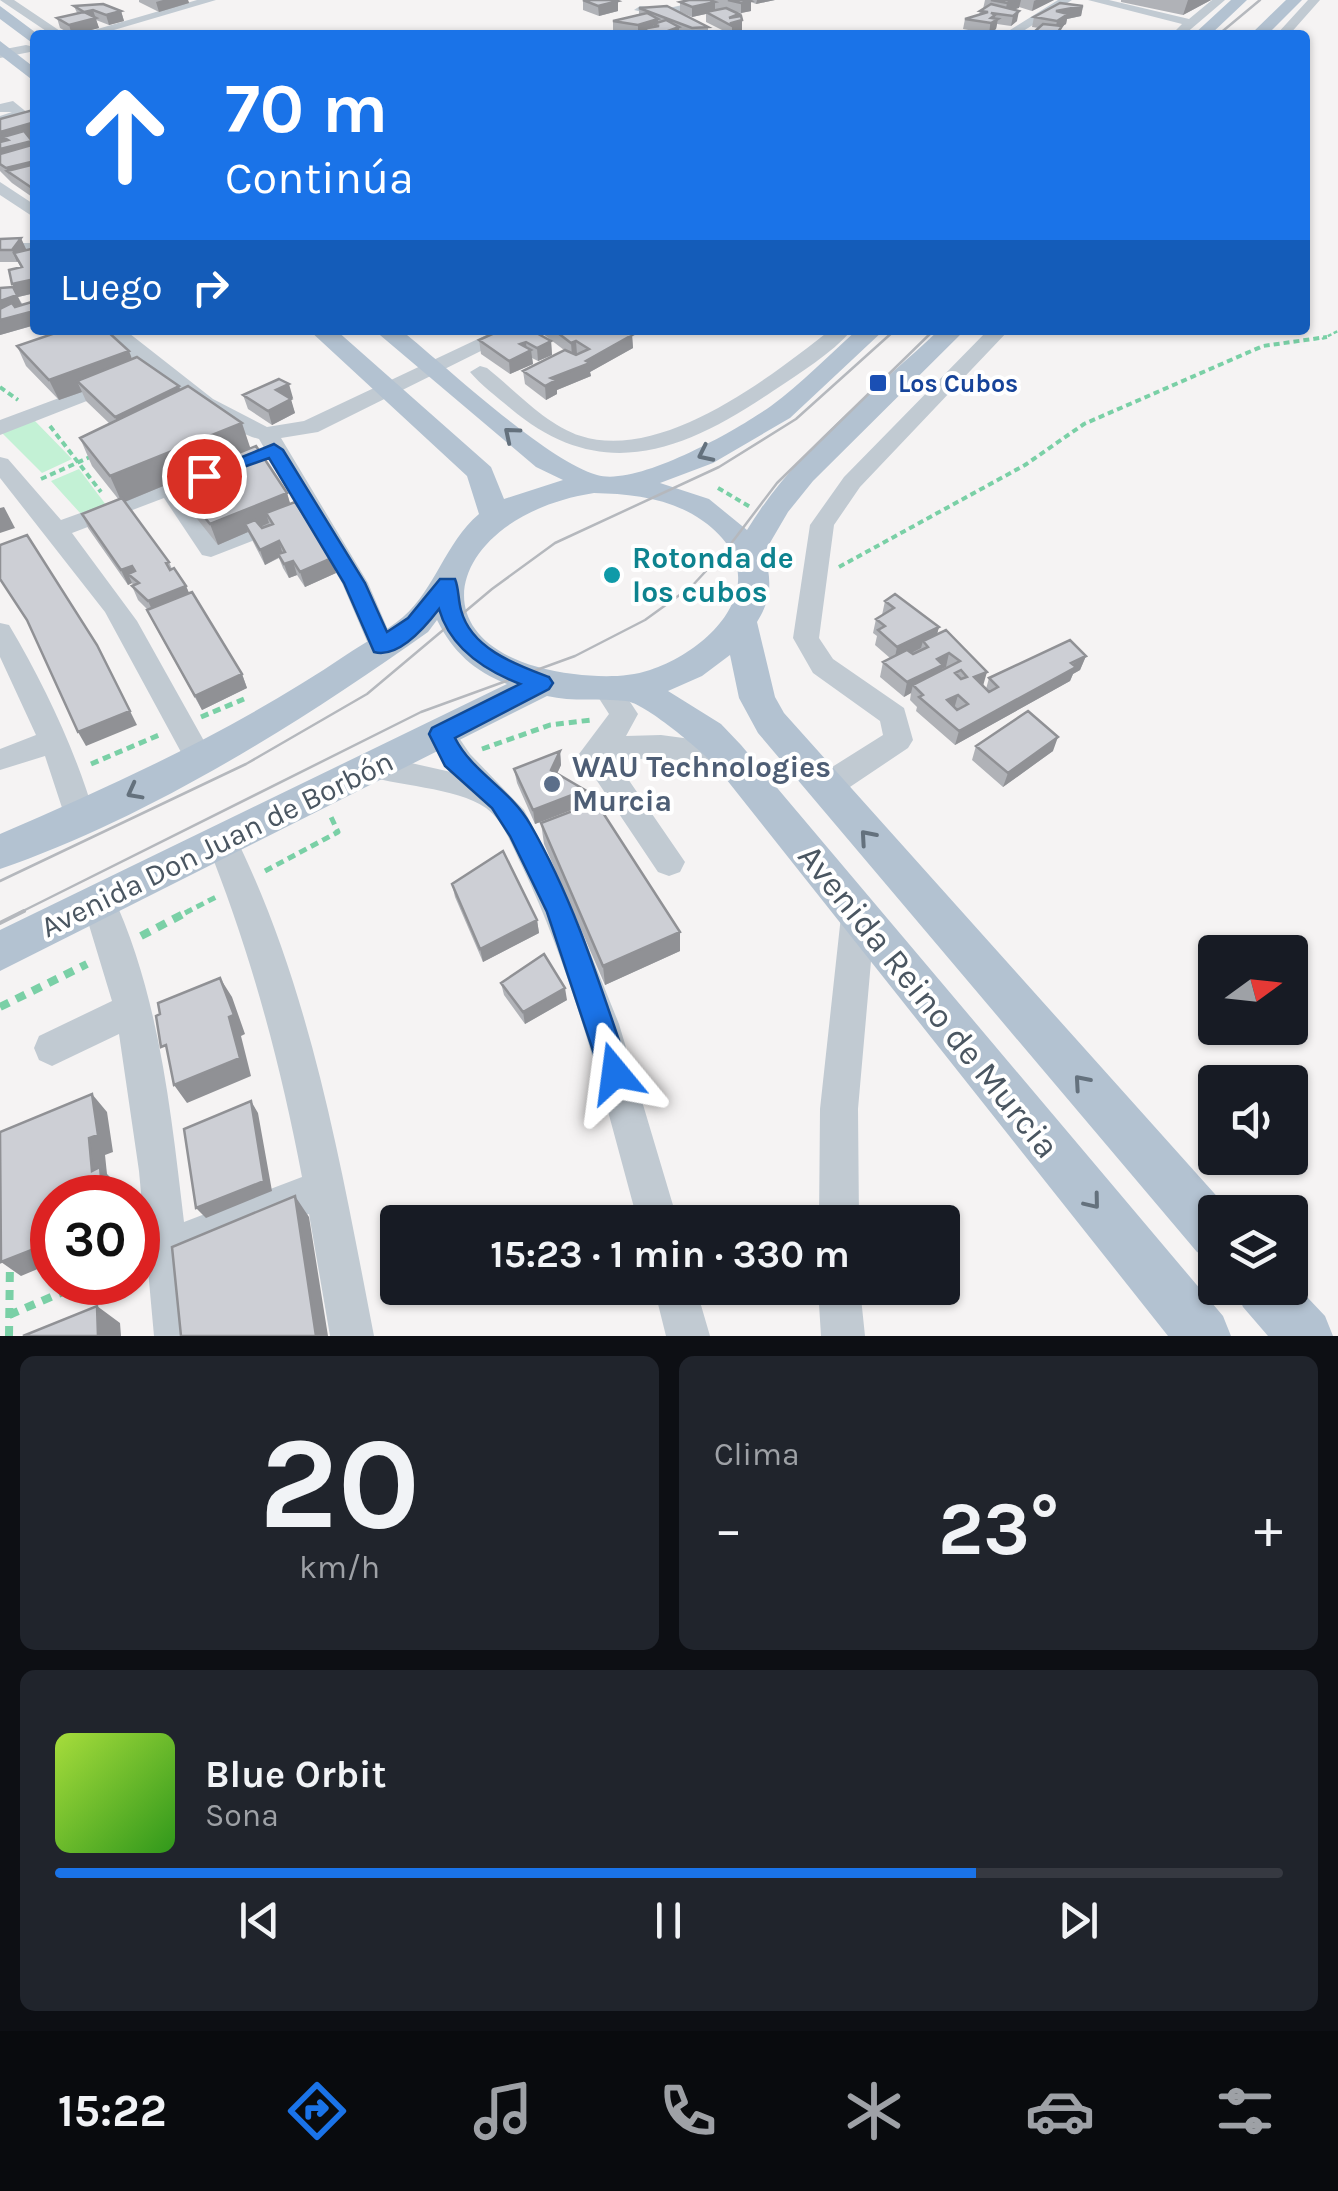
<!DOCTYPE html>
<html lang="es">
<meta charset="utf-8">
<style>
:root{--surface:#171b24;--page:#20242c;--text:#f1f3f6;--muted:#9ea1a6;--line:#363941;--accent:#1a73e8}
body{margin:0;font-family:Karla,sans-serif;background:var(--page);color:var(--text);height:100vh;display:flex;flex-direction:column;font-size:38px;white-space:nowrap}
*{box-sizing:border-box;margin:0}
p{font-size:32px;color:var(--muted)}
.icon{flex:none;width:55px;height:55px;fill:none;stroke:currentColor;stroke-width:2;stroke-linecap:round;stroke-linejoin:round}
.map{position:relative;height:1336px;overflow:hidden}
.side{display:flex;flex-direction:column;gap:20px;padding:20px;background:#0d0f14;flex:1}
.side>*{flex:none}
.hud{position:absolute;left:30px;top:30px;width:1280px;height:305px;border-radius:10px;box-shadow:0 2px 8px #0004;background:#1a73e8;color:#fff;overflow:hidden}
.needle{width:65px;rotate:75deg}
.tools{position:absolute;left:1198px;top:935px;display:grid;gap:20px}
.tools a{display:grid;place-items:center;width:110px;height:110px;border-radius:10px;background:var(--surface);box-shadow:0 2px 8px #0004;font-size:50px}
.speed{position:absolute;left:30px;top:1175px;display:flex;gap:20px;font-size:50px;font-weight:700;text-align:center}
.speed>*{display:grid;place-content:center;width:130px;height:130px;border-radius:50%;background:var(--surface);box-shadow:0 2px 8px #0004;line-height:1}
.speed .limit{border:15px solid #d22;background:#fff;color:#111}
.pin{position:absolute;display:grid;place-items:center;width:85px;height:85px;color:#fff;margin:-42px;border:5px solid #fff;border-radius:50%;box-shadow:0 2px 10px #0007}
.me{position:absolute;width:110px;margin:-55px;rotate:344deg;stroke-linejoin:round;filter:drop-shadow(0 0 8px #0008)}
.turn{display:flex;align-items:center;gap:35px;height:210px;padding:0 30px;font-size:45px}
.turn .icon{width:130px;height:130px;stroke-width:2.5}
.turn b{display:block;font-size:70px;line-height:85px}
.then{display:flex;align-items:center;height:95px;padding:0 30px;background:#0003;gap:20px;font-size:38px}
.big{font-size:75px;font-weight:700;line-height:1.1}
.side .widget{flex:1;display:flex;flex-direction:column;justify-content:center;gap:15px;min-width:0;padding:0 35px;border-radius:15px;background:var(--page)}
.side .dial{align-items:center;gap:0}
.dial b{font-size:130px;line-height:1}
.song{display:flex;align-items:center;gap:30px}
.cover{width:120px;height:120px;border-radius:15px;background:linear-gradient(135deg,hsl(80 70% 55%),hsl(110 70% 35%))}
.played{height:10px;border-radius:5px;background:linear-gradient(90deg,var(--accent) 75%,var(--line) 75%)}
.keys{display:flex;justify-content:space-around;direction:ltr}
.heat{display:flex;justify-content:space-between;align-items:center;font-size:55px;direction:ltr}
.side .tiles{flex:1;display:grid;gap:20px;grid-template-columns:1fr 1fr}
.widget:last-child{grid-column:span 2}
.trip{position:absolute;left:380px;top:1205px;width:580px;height:100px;border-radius:10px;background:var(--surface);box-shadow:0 2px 8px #0004;font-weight:700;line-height:100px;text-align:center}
.menu{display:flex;height:160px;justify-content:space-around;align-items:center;background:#090b0e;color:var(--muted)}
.menu .icon{width:70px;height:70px}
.menu .on{color:var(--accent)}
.menu b{font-size:45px;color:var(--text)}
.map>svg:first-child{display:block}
</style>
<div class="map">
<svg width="1338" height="1336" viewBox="0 0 1338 1336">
<rect width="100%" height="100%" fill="#f5f3f3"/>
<path fill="#c3f1d5" d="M34,420L72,459L42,473L2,433Z
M79,469L106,505L81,514L51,481Z"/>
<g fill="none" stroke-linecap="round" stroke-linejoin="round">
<path stroke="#7ad0a6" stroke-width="2.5" stroke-dasharray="4 2.5" stroke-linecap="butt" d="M1322,339L1338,331"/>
<path stroke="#7ad0a6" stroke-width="4" stroke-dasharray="6 4" stroke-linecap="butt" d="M0,387L18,400
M50,426L101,492
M41,479L90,457
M718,488L752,508
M839,567L1025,465L1084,424L1263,346L1327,337"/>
<path stroke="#7ad0a6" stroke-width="5" stroke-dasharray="8 5" stroke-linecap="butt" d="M201,717L244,699
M482,749L550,725L591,720
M91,764L159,735
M265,871L338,832L331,817
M185,913L216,897"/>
<path stroke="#7ad0a6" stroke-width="8" stroke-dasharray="10 8" stroke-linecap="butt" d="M141,936L189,911
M0,1007L87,964
M9,1315L86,1282
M9,1336L10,1262"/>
<path fill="#c1cad2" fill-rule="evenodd" d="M0,0H14L66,35H52Z
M197,0H216L97,35H77Z
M706,0H727L664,17L634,10L640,6L664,9Z
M1058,0H1072L1017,35H1002Z
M1088,0H1109L1189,19L1212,0H1225L1184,35L1172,34L1182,24Z
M1308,0H1320L1289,35H1276Z
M26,45L30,46V52L0,58V50Z
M13,101L29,114L0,124V116L12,112H0V104Z
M0,182L35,205V218L0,195Z
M0,243H35V253H0Z
M103,330H125L213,399L267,427L304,421L497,330H523L318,432L281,438L368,583L395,646L392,653H372L342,583L259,439C221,430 129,360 103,330Z
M830,330H852C831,354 800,373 773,391C683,452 601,485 510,408C496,396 481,385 470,372L480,366L487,368C516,391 546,425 581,436C661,462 771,377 830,330Z
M988,330H1009L860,487L834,525L819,638L833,659L904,708L913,740L908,748L835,797L824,800L813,797L809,788L813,779L883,735L880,721L813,673L793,638L810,525L844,477Z
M118,376L125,378L128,382L125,386L0,435V420Z
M0,457L8,459L61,520L211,466L219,468L222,473L219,478L183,491L216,538L272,517H288L292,522L288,527L211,557L202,555L164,498L72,533L137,621L213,757L208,765L198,768L188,765L105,612L0,478Z
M0,623L9,625C45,686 75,749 95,817L90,826L79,830L68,826L45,756L0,770V749L36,735L0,657Z
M607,679L617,682L638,714L626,736L661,735L728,744L738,747L743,755L738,763L728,766L661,758L615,760L685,862L680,872L669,876L658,872L579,754L609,714L593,689L597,682Z
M441,723L451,726L470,754L524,810L561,880L619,1024L678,1222H638C605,1102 576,979 522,866C513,848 503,820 486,808C456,787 395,786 360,774L356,766L360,758L371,754L451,772L426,734L431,726Z
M222,828L233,832C311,988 341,1166 374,1336H330L309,1214L189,1261L198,1336H154L139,1171L119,1034L52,1066L39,1060L34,1048L39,1036L112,1001L82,902L87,892L99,888L111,892C159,993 171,1112 184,1222L302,1177C280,1061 250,950 206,841L211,832Z
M858,901L870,906L875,916L858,1109L859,1222H819L820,1109L841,916L846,906Z
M654,1288H696L710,1336H666Z
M818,1288H860L865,1336H821Z"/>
<path fill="#b3c2d1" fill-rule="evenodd" d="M1231,0H1247L1210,35H1193Z
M1286,0H1302L1267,35H1250Z
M0,6L39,35H35V45L0,19Z
M0,41L35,68V82L0,55Z
M309,330H336L491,467L504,499L563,480L536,467L374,330H401C448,368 544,459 597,475C638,487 737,430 771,406C802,383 829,355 857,330H884L790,418L713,463L660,483L709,499L747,530C794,452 873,392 939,330H965L813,481L788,512L764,553C772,580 772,598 757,622L775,697L784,713L1231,1212H1215V1260L1197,1252L758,733L739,698L730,655L702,676L668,691L721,724L741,745L1223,1316L1231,1336H1168L715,765C700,750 645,703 626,701C599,698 573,702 547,696L0,971V930L507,684C474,671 453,652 437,620L428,632C300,723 148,818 0,869V834C119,783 238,728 346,655C364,643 386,631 403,617C436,588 445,543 479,514L467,476ZM594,493C632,494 671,498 703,521C780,576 716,648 650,670C626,678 598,677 574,674C405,653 446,516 594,493Z
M1290,1279L1325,1316L1333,1336H1268L1243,1307L1235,1288H1290Z"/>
<path stroke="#b5b8bd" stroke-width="2.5" d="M1218,35L1260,0
M0,881L246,764L367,694L492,589L555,543L719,467L796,419L895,330
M19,913L421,712L575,656L645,620L692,586L730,545L777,483L934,330"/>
<path stroke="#b5b8bd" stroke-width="4" d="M0,923L24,911"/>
</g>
<path fill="#b0b2b7" d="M139,0H188L189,3L159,12L139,2Z
M583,0L618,1V11L599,16L583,10Z
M689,0H775L756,4L751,2V11L741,13L731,11L742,20V30L732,32V35L706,22V14L692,17L680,12V2Z
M985,0H1054L1032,11L1019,7L1014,10L1017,21L1011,26L997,24L996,29L989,34L963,29L965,19L979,15L980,11L983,9Z
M1121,0H1211L1183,15L1121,2Z
M74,6L121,11L124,21L109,25L96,20L99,28L72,35L60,28L57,18L77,13Z
M1083,6L1081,16L1067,19L1066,24L1062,26L1060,35H1034L1039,28L1032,27L1034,17Z
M639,8L708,27V35H685L679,33V35H642V33L638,35L613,31V21L639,14Z
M0,119L35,144V199L12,183L0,171Z
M21,238L35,293L18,297L35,325L0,335V288L17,295L21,268L18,262H0V239Z
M538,330H621L632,335L633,348L590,372L591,376L557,390V394L546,400L525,384L523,371L564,350Z
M479,340L551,341L552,355L538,361L532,358L533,364L510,374L481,354Z
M17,346L132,359L179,386L180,390L251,448L287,493L290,504L336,573L305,587L297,575L289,578L283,568L279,558L265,565L248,532L218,545L182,500L175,481L125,502L169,562L172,569L186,586L189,593L242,674L247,688L202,710L154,624L147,610H148L138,600L132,586L133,585L132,583L128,585L88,528L82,514L119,500L92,466L80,438L110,424L86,401L82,392L59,400L26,366Z
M243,395L293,398L290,399L295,413L272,425L248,409Z
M885,601L939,627L937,634L986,689L989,678L1086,656L1080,670L1073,674L1070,681L955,745L916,711L917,707L910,700L911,693L904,697L880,677L883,662L890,658L875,645L877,636L873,633L876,619L882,615Z
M976,746L1053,751L1003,787L972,760Z
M560,751L561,765L557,774L587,804L535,824L517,783L514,769Z
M541,823L680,932V951L605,985L544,844Z
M452,884L537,920L539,933L483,962L455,897Z
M501,983L567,1000L525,1024L504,995Z"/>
<path fill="#909195" d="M163,0H188L189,3L159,12L156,2Z
M757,0H775L756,4Z
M1016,0H1021L1019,8L1005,13L1007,3Z
M1036,0H1054L1032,11L1034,1Z
M1188,0H1211L1183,15Z
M618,1V11L599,16L598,6Z
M751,1V11L741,13V3Z
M715,2V12L692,17V7Z
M1083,6L1081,16L1067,19L1066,24L1055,31L1057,21L1056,11Z
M93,10L99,28L72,35L69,25L84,12Z
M121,11L124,21L109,25L106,15Z
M1019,11L1017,21L1011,26L1013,16Z
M739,14V21L742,20V30L732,32V26L729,18Z
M995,15L994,22L998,19L996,29L989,34L991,18Z
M658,19V26L653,24V31L642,29V33L638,35V25Z
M679,27V35H657Z
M35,122V141L32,142L35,149L0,162V132Z
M35,161V174L7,171L11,180L6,168Z
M21,238L27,251L17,262L12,250Z
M35,279V293L18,297L23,308L0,317V301L17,295L12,284Z
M35,306V325L0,335V320Z
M632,335L633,348L590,372L591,376L557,390V394L546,400L545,386L551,378Z
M551,341L552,355L538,361L537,348Z
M576,341L577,354L572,356L571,343Z
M526,342L527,353L531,350L533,364L510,374L509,361L520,344Z
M129,351L137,371L77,381L82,392L59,400L49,380Z
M289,384L293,398L280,404L276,390Z
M179,386L186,406L124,438L115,417Z
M291,399L295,413L272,425L268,411Z
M242,423L251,450L122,503L110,476Z
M287,493L293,513H266L269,523L249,532L245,524L248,532L218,545L210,524Z
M4,507L15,528L0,533V508Z
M279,541L283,555L265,565L260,550Z
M332,558L336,573L305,587L300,572Z
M293,561L297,575L289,578L284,564Z
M132,566L138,580L128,574L132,583L128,585L121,570Z
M186,586L192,600L155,616L148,601Z
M939,627L935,641H923L921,648L894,662L897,647Z
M97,645L137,725L86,746L78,732Z
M949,653L946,667L942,669L940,679L913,685L911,693L904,697L907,682L937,659Z
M1086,656L1080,670L1073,674L1070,681L955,745L959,731Z
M987,672L983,686L974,677Z
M242,674L247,688L202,710L195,696Z
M958,695L954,709L947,700Z
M1058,737L1053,751L1003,787L1008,773Z
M560,751L561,765L552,784L551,770Z
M585,790L587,804L535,824L533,810Z
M537,920L539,933L483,962L480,949Z
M680,932V951L605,985L603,966Z
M220,978L232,997L245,1034L241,1036L251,1076L187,1103L174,1085Z
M565,988L567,1000L525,1024L523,1012Z
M92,1094L107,1112L113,1152L105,1155L107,1174L116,1183L117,1198H103L92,1171L89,1138Z
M251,1101L258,1113L272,1191L206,1218L196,1208Z
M295,1196L309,1217L328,1336H316Z
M52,1242V1263L21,1276L1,1262Z
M97,1306L120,1323L121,1336H98Z"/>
<path fill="#cdcfd5" stroke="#909195" stroke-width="2.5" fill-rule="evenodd" d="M583,0H615L618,1L598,6Z
M689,0H710L715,2L692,7L680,2Z
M728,0H749L751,1L741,3Z
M991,0H1016L1007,3Z
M1060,3L1083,6L1056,11L1068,14L1057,21L1034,17Z
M103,4L121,11L106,15L93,10L84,12L96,18L69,25L57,18L84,12L74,6Z
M991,4L1019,11L1013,16L991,13L995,15L991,18L998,19L991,23L965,19L988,12L980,11Z
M667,6L708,27L692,28L639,8Z
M726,8L739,14L729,18L741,16L742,20L731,23L732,26L706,12Z
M647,13L658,19L638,25L613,21Z
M666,20L679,27L657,35L642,29L659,26L653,24Z
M1043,24L1062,26L1058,32H1034Z
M33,110L35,111V122L0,132V119Z
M24,131L32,141L0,149V142L8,140L3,137Z
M35,144V161L6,168L0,164V154Z
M35,164V190L7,171Z
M21,238L12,250H0V239Z
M35,248V279L12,284L9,270L22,267L14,253Z
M13,287L17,295L0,301V288Z
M35,301V306L32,307L34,311L0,320V309L12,303L15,307Z
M64,330H106L129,351L49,380L17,346Z
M501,330H531L551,341L537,348L526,342L520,344L531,350L509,361L479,340Z
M554,330H621L632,335L586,361L590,363L551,378L556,380L545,386L523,371L565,350L576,355L589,349L576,341L571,343Z
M137,357L179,386L115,417L77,381Z
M279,379L289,384L276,390L291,399L268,411L243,395Z
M188,386L242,423L110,476L80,438Z
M256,446L287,493L210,524L174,479Z
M122,498L169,562L166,563L170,570L174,568L186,586L148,601L132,586L139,583L128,574L135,571L132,566L121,570L82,514Z
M295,502L332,558L300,572L293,561L284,564L278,554L285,552L279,541L260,550L245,524L255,520L262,528L273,524L266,513Z
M27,535L97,645L130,711L78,732L27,620L0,579V545Z
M192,592L242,674L195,696L147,610Z
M895,594L939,627L897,647L878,630L885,626L876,619L894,608L885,601Z
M946,630L987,672L974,677L989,692L998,687L989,678L1070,640L1086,656L1071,663L1076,667L959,731L919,697L923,695L913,685L960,661L949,653L937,659L943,665L907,682L883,662L907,650L913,654L928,647L923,641ZM961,670L967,677L961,679L955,673ZM958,695L968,704L957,710L947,700Z
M1028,711L1058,737L1008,773L976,746Z
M560,751L551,770L585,790L533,810L514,769Z
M596,802L680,932L603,966L541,823Z
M503,851L537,920L480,949L452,884Z
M544,954L565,988L523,1012L501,983Z
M220,978L234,1015L229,1017L240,1058L174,1085L166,1045L161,1047L156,1016L160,1014L158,1003Z
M92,1094L98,1135L89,1138L92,1171L100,1167L103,1198H52V1242L1,1262L0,1132Z
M251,1101L264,1181L196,1208L184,1129Z
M295,1196L316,1336H181L172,1247Z
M97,1306L98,1336H23Z"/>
<defs><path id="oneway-chevron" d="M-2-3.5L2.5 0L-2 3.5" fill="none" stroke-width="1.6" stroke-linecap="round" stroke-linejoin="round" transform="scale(2.5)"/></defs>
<g stroke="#64717d">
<use href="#oneway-chevron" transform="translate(511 434) rotate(-140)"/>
<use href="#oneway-chevron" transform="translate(705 454) rotate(154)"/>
<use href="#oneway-chevron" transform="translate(134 792) rotate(152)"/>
<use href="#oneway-chevron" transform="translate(867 837) rotate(-131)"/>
<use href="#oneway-chevron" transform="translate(1081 1082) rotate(-131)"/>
<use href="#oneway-chevron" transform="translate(1093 1202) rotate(51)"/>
</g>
<path fill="#1a73e8" stroke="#114b97" stroke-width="2.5" d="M274,444L283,450L365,583L387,632L408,618L440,579H455C459,589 458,599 461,610C471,649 517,665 549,677L553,683L549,689L455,738C472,772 510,789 530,824C575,902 601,988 630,1073L626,1084L615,1088L604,1084L547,912L510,836L492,808L445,766L429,734L432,728L520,684C484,670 450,648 439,609C426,626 399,659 374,652L344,583L269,458L204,481L195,476Z"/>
<rect fill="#1a4fb4" stroke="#fff" stroke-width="4" x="868" y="373" width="20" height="20" rx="5"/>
<circle fill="#0f9aa8" stroke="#fff" stroke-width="4" cx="612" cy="575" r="10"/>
<circle fill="#5c6f8a" stroke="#fff" stroke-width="4" cx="552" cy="784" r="10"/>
<g text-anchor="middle" stroke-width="8" stroke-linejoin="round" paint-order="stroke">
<g font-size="25" font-weight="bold" fill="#164399" stroke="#fff" text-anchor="start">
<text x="898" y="392">Los Cubos</text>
</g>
<g font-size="30" font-weight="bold" fill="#0d838f" stroke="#fff" text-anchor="start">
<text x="632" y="568">Rotonda de<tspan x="632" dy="34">los cubos</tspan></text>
</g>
<g font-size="30" font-weight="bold" fill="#4e5e75" stroke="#fff" text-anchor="start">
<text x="572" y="777">WAU Technologies<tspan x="572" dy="34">Murcia</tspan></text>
</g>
<g font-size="30" fill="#4a5661" stroke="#fff">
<text transform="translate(217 844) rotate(-26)" y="10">Avenida Don Juan de Borbón</text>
</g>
<g font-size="35" fill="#4a5661" stroke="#fff">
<text transform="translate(929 1001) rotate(51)" y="12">Avenida Reino de Murcia</text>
</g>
</g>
</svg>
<div class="tools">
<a><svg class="needle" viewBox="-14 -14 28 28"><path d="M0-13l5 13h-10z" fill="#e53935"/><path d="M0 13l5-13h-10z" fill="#9ea1a6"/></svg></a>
<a><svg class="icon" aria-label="sound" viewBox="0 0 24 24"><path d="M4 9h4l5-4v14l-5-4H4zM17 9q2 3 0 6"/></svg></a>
<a><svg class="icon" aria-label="layers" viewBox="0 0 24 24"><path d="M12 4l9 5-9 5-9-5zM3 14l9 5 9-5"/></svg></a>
</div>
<div class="speed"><div class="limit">30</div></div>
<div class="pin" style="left:204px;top:476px;background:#d93025"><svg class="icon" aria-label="arrive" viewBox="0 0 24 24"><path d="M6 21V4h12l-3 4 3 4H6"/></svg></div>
<svg class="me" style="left:615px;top:1073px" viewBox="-20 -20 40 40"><path d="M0-17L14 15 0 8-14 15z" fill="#1a73e8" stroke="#fff" stroke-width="4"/></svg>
<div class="trip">15:23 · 1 min · 330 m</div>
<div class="hud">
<div class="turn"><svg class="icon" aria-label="ahead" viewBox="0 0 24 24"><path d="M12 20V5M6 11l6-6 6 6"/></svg><div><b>70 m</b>Continúa</div></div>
<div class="then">Luego<svg class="icon" aria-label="right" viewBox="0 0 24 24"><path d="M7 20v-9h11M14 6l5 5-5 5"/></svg></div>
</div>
</div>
<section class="side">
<div class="tiles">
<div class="widget dial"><b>20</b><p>km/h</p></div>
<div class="widget"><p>Clima</p>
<div class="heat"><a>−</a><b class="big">23°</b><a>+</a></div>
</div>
<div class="widget">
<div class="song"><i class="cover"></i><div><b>Blue Orbit</b><p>Sona</p></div></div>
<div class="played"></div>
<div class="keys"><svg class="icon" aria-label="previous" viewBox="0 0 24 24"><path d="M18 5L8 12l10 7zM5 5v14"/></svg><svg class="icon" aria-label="pause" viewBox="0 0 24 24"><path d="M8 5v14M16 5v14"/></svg><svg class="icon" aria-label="next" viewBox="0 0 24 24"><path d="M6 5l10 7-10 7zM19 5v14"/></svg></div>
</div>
</div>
</section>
<nav class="menu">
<b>15:22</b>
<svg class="icon on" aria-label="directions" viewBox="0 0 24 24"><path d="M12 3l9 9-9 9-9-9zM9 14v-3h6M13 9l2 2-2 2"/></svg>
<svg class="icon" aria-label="music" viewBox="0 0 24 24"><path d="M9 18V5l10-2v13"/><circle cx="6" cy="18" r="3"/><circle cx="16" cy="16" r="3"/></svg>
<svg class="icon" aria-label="phone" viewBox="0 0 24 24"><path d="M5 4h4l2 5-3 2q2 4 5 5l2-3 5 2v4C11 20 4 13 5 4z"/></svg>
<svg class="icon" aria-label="climate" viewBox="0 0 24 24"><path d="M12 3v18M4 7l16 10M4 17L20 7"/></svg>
<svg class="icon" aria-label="car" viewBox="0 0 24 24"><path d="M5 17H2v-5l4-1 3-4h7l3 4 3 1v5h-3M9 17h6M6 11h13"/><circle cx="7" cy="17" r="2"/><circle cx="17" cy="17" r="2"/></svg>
<svg class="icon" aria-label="filters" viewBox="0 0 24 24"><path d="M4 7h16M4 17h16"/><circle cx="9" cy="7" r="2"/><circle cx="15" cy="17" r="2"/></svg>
</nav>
